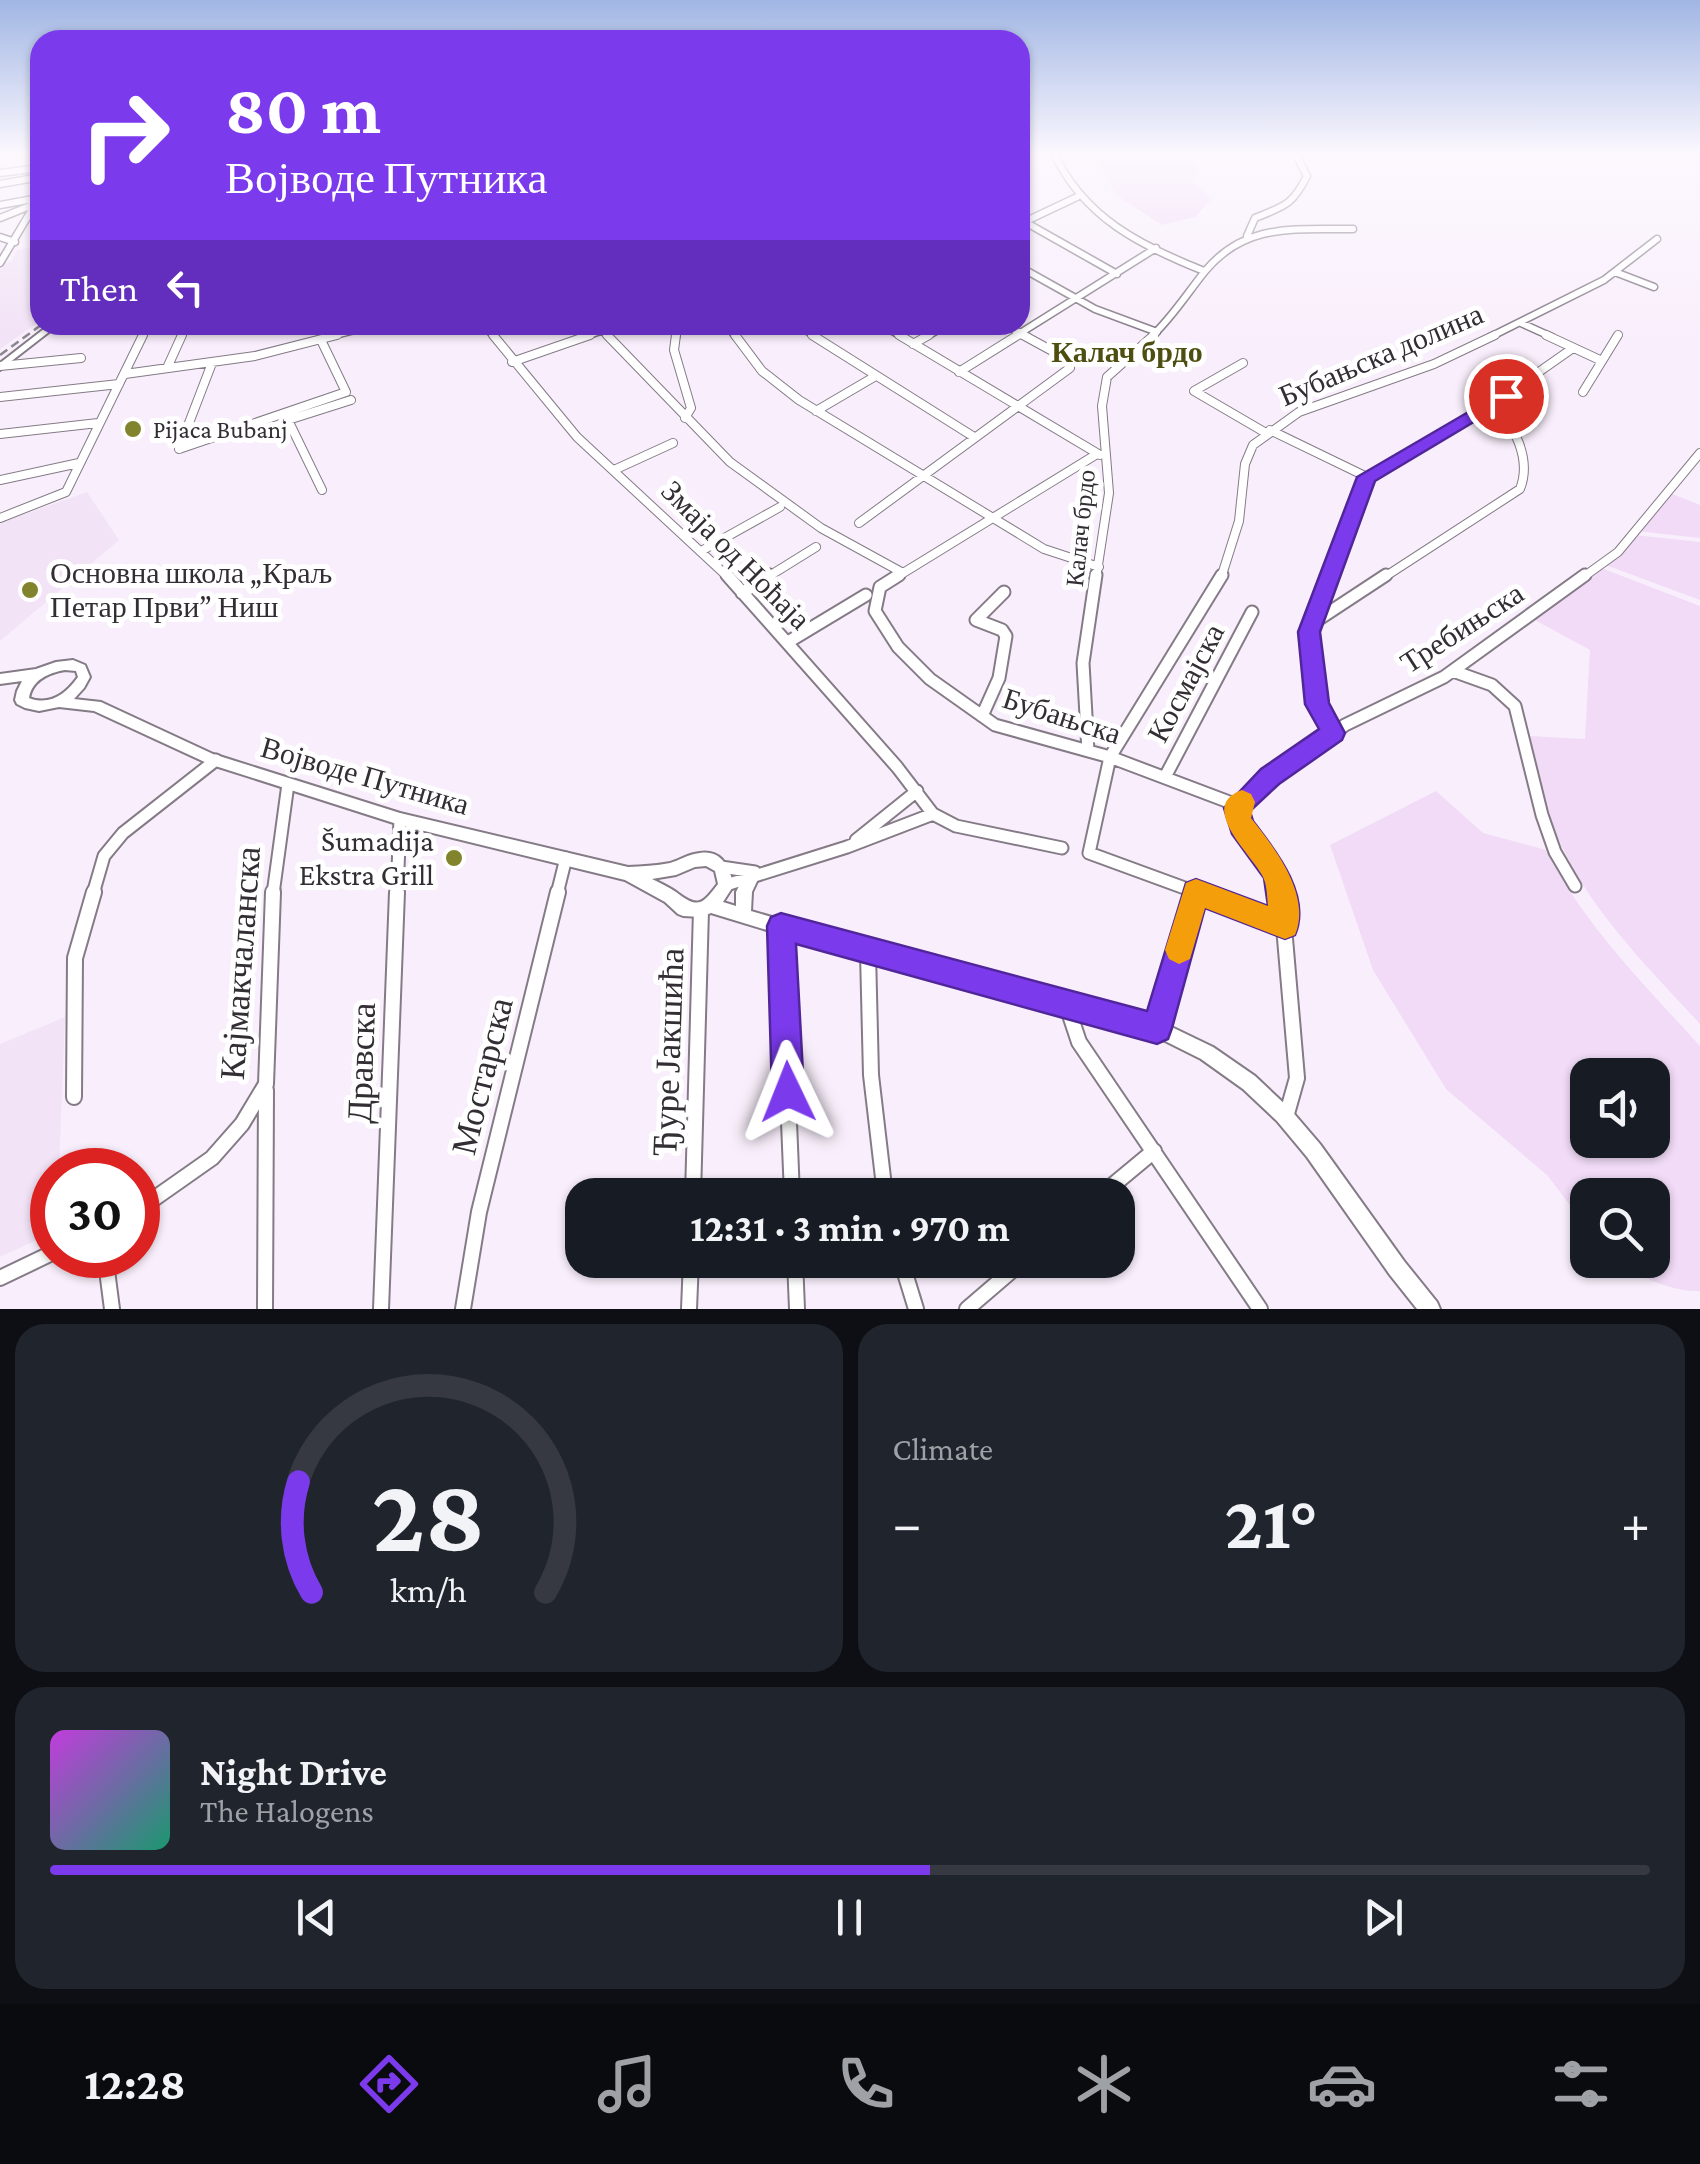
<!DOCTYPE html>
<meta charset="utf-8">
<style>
:root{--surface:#171b24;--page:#20242c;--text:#f1f3f6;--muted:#9ea1a6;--line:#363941;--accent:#7c3aed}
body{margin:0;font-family:"Crimson Pro",serif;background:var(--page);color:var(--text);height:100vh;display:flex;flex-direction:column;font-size:38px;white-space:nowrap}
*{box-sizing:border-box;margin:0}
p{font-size:32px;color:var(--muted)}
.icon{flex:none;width:55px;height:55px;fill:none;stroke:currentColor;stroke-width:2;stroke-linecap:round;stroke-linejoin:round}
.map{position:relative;height:1309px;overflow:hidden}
.drawer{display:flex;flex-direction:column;gap:15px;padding:15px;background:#0d0f14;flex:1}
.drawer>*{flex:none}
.guide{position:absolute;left:30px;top:30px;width:1000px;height:305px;border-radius:30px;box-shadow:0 2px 8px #0004;background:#7c3aed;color:#fff;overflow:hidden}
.tools{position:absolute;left:1570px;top:1058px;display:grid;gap:20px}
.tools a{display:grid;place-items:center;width:100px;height:100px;border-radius:20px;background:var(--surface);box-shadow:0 2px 8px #0004;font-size:50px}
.speed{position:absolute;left:30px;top:1148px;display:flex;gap:20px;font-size:50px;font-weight:700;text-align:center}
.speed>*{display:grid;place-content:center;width:130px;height:130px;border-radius:50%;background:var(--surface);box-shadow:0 2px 8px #0004;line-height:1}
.speed .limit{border:15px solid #d22;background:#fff;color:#111}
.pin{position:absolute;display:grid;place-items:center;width:85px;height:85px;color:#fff;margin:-42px;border:5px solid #fff;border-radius:50%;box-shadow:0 2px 10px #0007}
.me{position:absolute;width:110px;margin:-55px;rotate:358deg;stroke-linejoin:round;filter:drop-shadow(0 0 8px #0008)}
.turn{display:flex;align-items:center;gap:35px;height:210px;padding:0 30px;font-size:45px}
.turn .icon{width:130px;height:130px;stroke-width:2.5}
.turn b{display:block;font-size:70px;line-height:85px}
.then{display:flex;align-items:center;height:95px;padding:0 30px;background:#0003;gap:20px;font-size:38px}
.big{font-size:75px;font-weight:700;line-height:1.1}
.drawer .widget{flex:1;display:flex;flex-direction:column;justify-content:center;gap:15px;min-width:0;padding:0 35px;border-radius:30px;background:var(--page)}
.drawer .dial{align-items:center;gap:0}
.dial svg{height:260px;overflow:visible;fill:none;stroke:var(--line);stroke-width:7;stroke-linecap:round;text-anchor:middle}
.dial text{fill:var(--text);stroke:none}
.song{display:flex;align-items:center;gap:30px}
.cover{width:120px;height:120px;border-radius:15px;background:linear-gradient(135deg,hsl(290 70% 55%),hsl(160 70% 35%))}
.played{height:10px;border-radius:5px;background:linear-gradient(90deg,var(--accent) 55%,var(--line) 55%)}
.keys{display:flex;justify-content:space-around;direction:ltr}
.heat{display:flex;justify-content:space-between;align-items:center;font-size:55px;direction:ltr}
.drawer .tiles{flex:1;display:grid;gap:15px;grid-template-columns:1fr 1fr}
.widget:last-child{grid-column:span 2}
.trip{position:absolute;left:565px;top:1178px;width:570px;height:100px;border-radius:30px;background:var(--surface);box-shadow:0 2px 8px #0004;font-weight:700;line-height:100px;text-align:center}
.dock{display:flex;height:160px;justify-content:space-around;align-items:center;background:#090b0e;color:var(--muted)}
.dock .icon{width:70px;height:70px}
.dock .on{color:var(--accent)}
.dock b{font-size:45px;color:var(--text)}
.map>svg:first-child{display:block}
</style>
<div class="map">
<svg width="1700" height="1309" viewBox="0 0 1700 1309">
<rect width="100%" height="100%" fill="#f9effc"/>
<path fill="#f2e3f6" d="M40,245V321L0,349V265L12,261L17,250Z
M87,492L119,540L0,641V523Z
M65,1017L59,1170H52V1233L0,1257V1044Z"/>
<path fill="#f1dbf6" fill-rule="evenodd" d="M1092,153H1183L1200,171L1192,182L1212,199L1195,217L1162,225L1116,195Z
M1670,493L1700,505V538L1637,531Z
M1634,535L1700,542V600L1603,564Z
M1596,566L1700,606V1024C1647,966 1586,907 1556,833C1543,803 1538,768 1529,736L1585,739L1590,650L1531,618Z
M1436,791L1483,833L1546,850C1584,925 1644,984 1700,1046V1291C1675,1292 1637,1278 1618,1260H1652V1195H1588L1587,1228L1548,1176L1446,1089L1373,970L1330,845ZM1652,1075V1140H1588V1075Z"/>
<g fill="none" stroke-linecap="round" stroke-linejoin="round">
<g stroke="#847b86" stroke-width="9">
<path id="minor-far3" d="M1054,153C1083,217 1141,246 1204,271
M0,173L40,168
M0,184L40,177
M0,205L39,198
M1020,207L1025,222L1117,274
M0,218L35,204
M1024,222L1077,197
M1247,236L1255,218C1284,206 1292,206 1307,176L1295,153
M0,237L15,242
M0,263L40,196
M1020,267L1095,309L1157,332
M1615,272L1654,287
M1521,323L1552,337
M485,325L495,337
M597,325L609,337
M727,325L736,337
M799,325L816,337
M882,325L903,337
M1005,325L1028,337
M490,332L514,325
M142,337L148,325
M181,337L186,325
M327,337L375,325
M583,337L618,325
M676,337L677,326
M925,337L947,325
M1014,337L1156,248
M1151,337C1172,318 1188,292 1206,270C1247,222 1296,230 1353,229
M1490,337L1604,280L1657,239"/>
</g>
<g stroke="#847b86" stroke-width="10">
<path id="minor-far2" d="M493,335L577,437L729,578
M607,335L730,462L821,528L903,573
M676,335L674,350L691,408L685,418
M735,335L762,371L799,400L1044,549L1099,567
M812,335L974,437
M899,335L1100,455
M1546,335L1602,361
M913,344L929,335
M512,362L590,335
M1243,363L1194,391L1266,433
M0,366L81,358
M167,368L182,335
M959,372L1018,335
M125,374L255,356L337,335
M1583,392L1618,335
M0,397L119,384
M816,411L874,377
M1270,430L1367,477
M0,434L98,423
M179,449L346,392L321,340
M179,449L212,363
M614,470L673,443
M0,480L79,463
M322,490L288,420L351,400
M0,518L66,492L143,335
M859,523L1070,368L1067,359L1023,335
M703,550L780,507
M766,578L816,547
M895,578L1097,454
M1096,578L1109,493L1102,406L1107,377L1154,335
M1221,578L1239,521L1245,464L1253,445L1299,412L1434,364L1495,335
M1329,578L1367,477L1506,395L1573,348
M1383,578L1520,489C1532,459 1514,424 1492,403
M1582,578L1618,552L1700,453"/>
</g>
<g stroke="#847b86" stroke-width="15">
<path id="minor-far1" d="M727,575L897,767L933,814L956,826L1062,848
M899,575L880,587L875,611L898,647L930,679L995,725L1110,757L1237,805
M1330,575L1309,631L1317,704L1333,733
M742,593L770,575
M1310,625L1386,575
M788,642L866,595
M1453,671L1492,685L1515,706L1542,815L1555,852L1575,886
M982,716L999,678L1006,636L1002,630L976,620L1004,592
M1088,751L1083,663L1096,575
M1165,777L1252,612
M1237,805L1345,725L1444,677L1585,575
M1237,805C1241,840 1276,859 1282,894
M856,840L917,791
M721,867L755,872
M726,885L847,847L933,814
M93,894L104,856L123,833L216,760
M273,894L288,784
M397,894L400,819
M557,894L566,858
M1201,894L1089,853L1110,757L1222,575"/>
</g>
<g stroke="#847b86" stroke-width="18">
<path id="minor" d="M1195,892L1285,925
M1281,892L1297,1078L1286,1117
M781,927L792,1195
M868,953L871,1075L885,1195
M1067,1006L1079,1042L1260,1309
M1157,1028L1196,892
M74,1097L75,958L94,892
M693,1195L701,910
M1101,1195L1154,1151
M138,1210L212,1158L242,1124L266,1084L273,892
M105,1255L112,1309
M795,1260L797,1309
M901,1260L916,1309
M0,1278L52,1253
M265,1309L266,1090
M381,1309L397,892
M463,1309L479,1212L558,892
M689,1309L691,1260
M967,1309L1024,1260"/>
</g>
<g stroke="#847b86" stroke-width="4">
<path id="tertiary" d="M49,325H58L0,370V363Z
M73,660L85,665L90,677L84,688L74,699L101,702L213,754L400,813L628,867C642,866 656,866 670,863C678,861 685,856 694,854C720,847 728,864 734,885L723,902L736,906V892L746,872L751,870L756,872L759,877L752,892L751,911L868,945L1157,1020L1213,1047L1255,1076L1290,1109L1320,1144L1404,1261L1437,1302L1440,1309H1417L1390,1275L1307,1157L1277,1121L1243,1089L1201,1059L1155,1036L868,961L711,913L701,917L683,916L678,914L665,902L625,880L400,825L209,764L94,711L59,707L39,711L25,708L17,704L15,700L17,691L22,681L0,684V674L36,669L56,662ZM65,670L76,671L78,677C66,694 50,706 29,698C32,680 48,673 65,670ZM706,866L715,871L718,884C702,905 698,909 676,892C669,887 660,883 652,879L676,875L695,867Z"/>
</g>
<use href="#minor-far3" stroke="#fff" stroke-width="6"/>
<use href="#minor-far2" stroke="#fff" stroke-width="8"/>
<use href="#minor-far1" stroke="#fff" stroke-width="11"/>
<use href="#minor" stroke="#fff" stroke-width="14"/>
<use href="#tertiary" fill="#fff" fill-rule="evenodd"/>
<path stroke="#8b858d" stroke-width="2.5" stroke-dasharray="9 5" stroke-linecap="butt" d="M0,355L41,325"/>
</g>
<linearGradient id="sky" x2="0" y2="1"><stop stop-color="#a1b6e4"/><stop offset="0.46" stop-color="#fcf8fe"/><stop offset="1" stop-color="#fcf8fe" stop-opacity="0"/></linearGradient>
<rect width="1700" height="336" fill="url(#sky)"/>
<path fill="#7c3aed" stroke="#51269a" stroke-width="2.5" d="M1506,390L1512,392V399L1375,481L1320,632L1329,703L1345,733L1342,740L1279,784L1250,811L1253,821C1275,850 1312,895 1295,935L1285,939L1205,908L1172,1028L1168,1039L1157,1044L796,944L804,1092L799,1103L788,1107L776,1103L772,1092L767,926L771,917L781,913L1147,1011L1186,883L1196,879L1268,906L1264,878L1232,834L1224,808L1261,769L1319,729L1305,704L1298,632L1357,477Z"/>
<path fill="#f59e0b" d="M1242,790L1251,794L1255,802L1251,818C1274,847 1312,895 1295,935L1285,939L1205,908L1190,959L1179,964L1169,959L1165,950L1186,883L1196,879L1268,906C1267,896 1267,883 1262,875C1250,853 1197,806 1242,790Z"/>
<g fill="#82832d" stroke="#fff" stroke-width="4">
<circle cx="133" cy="429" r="10"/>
<circle cx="30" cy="590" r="10"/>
<circle cx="454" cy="858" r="10"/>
</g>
<g text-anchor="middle" stroke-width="10" stroke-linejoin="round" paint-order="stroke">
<g font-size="25" fill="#322e33" stroke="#fff" text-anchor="start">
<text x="153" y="438">Pijaca Bubanj</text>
</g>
<g font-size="25" fill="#322e33" stroke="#fff">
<text transform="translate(1080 528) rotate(-84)" y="9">Калач брдо</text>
</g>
<g font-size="30" font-weight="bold" fill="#4d4e10" stroke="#fff">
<text x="1127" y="362">Калач брдо</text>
</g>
<g font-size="30" fill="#322e33" stroke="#fff">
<text transform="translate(1381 355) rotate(-23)" y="10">Бубањска долина</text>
<text transform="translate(736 555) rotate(45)" y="10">Змаја од Ноћаја</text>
<text transform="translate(1462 628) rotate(-33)" y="10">Требињска</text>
<text transform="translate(1186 683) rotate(-62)" y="10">Космајска</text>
<text transform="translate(1062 716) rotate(18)" y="10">Бубањска</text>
<text transform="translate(365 776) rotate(16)" y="10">Војводе Путника</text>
</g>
<g font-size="30" fill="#322e33" stroke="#fff" text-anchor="start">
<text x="50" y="583">Основна школа „Краљ<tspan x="50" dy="34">Петар Први” Ниш</tspan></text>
<text x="434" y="851" text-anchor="end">Šumadija<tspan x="434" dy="34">Ekstra Grill</tspan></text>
</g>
<g font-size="35" fill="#322e33" stroke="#fff">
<text transform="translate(240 963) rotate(-86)" y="12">Кајмакчаланска</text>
<text transform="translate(668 1052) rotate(-88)" y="12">Ђуре Јакшића</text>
<text transform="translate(361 1063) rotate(-88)" y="12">Дравска</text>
<text transform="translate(482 1076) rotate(-76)" y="12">Мостарска</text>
</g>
</g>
</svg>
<div class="tools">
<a><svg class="icon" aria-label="sound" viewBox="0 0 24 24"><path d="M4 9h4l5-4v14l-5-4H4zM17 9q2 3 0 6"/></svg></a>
<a><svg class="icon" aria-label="search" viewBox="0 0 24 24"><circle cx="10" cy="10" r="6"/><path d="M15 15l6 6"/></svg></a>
</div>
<div class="speed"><div class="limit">30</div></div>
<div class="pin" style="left:1506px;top:396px;background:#d93025"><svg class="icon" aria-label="arrive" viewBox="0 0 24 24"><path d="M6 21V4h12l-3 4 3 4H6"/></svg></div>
<svg class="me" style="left:788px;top:1092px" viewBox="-20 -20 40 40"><path d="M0-17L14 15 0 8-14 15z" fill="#7c3aed" stroke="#fff" stroke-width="4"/></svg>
<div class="trip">12:31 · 3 min · 970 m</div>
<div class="guide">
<div class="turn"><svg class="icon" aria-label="right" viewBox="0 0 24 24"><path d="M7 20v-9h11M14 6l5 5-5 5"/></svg><div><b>80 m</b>Војводе Путника</div></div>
<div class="then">Then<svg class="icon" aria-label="left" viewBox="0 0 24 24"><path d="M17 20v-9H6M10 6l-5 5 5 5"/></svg></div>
</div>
</div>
<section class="drawer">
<div class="tiles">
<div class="widget dial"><svg viewBox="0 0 100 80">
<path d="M14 69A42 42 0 1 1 86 69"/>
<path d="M14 69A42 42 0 0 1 10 35" stroke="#7c3aed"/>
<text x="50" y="56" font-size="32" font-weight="700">28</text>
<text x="50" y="72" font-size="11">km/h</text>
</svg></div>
<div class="widget"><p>Climate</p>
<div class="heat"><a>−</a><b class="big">21°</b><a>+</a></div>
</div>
<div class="widget">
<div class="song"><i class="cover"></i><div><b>Night Drive</b><p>The Halogens</p></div></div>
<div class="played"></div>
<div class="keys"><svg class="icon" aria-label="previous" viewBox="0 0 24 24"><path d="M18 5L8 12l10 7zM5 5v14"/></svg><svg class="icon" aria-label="pause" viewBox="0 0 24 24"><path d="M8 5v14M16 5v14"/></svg><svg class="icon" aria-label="next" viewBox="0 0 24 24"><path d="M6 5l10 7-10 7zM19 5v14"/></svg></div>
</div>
</div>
</section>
<nav class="dock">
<b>12:28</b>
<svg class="icon on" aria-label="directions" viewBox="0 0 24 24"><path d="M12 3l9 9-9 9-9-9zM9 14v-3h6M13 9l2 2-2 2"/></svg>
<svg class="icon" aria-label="music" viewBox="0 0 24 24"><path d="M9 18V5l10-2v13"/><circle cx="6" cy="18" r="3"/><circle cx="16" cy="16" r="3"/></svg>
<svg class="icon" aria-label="phone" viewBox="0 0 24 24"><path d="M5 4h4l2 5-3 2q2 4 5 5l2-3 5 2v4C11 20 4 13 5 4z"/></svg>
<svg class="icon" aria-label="climate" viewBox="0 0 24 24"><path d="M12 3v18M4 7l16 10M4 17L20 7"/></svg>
<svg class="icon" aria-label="car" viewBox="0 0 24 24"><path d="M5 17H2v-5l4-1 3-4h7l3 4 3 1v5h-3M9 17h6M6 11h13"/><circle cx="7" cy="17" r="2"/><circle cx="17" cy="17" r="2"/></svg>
<svg class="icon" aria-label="filters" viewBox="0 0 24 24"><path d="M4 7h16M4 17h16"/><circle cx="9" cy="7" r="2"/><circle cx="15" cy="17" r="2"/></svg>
</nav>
